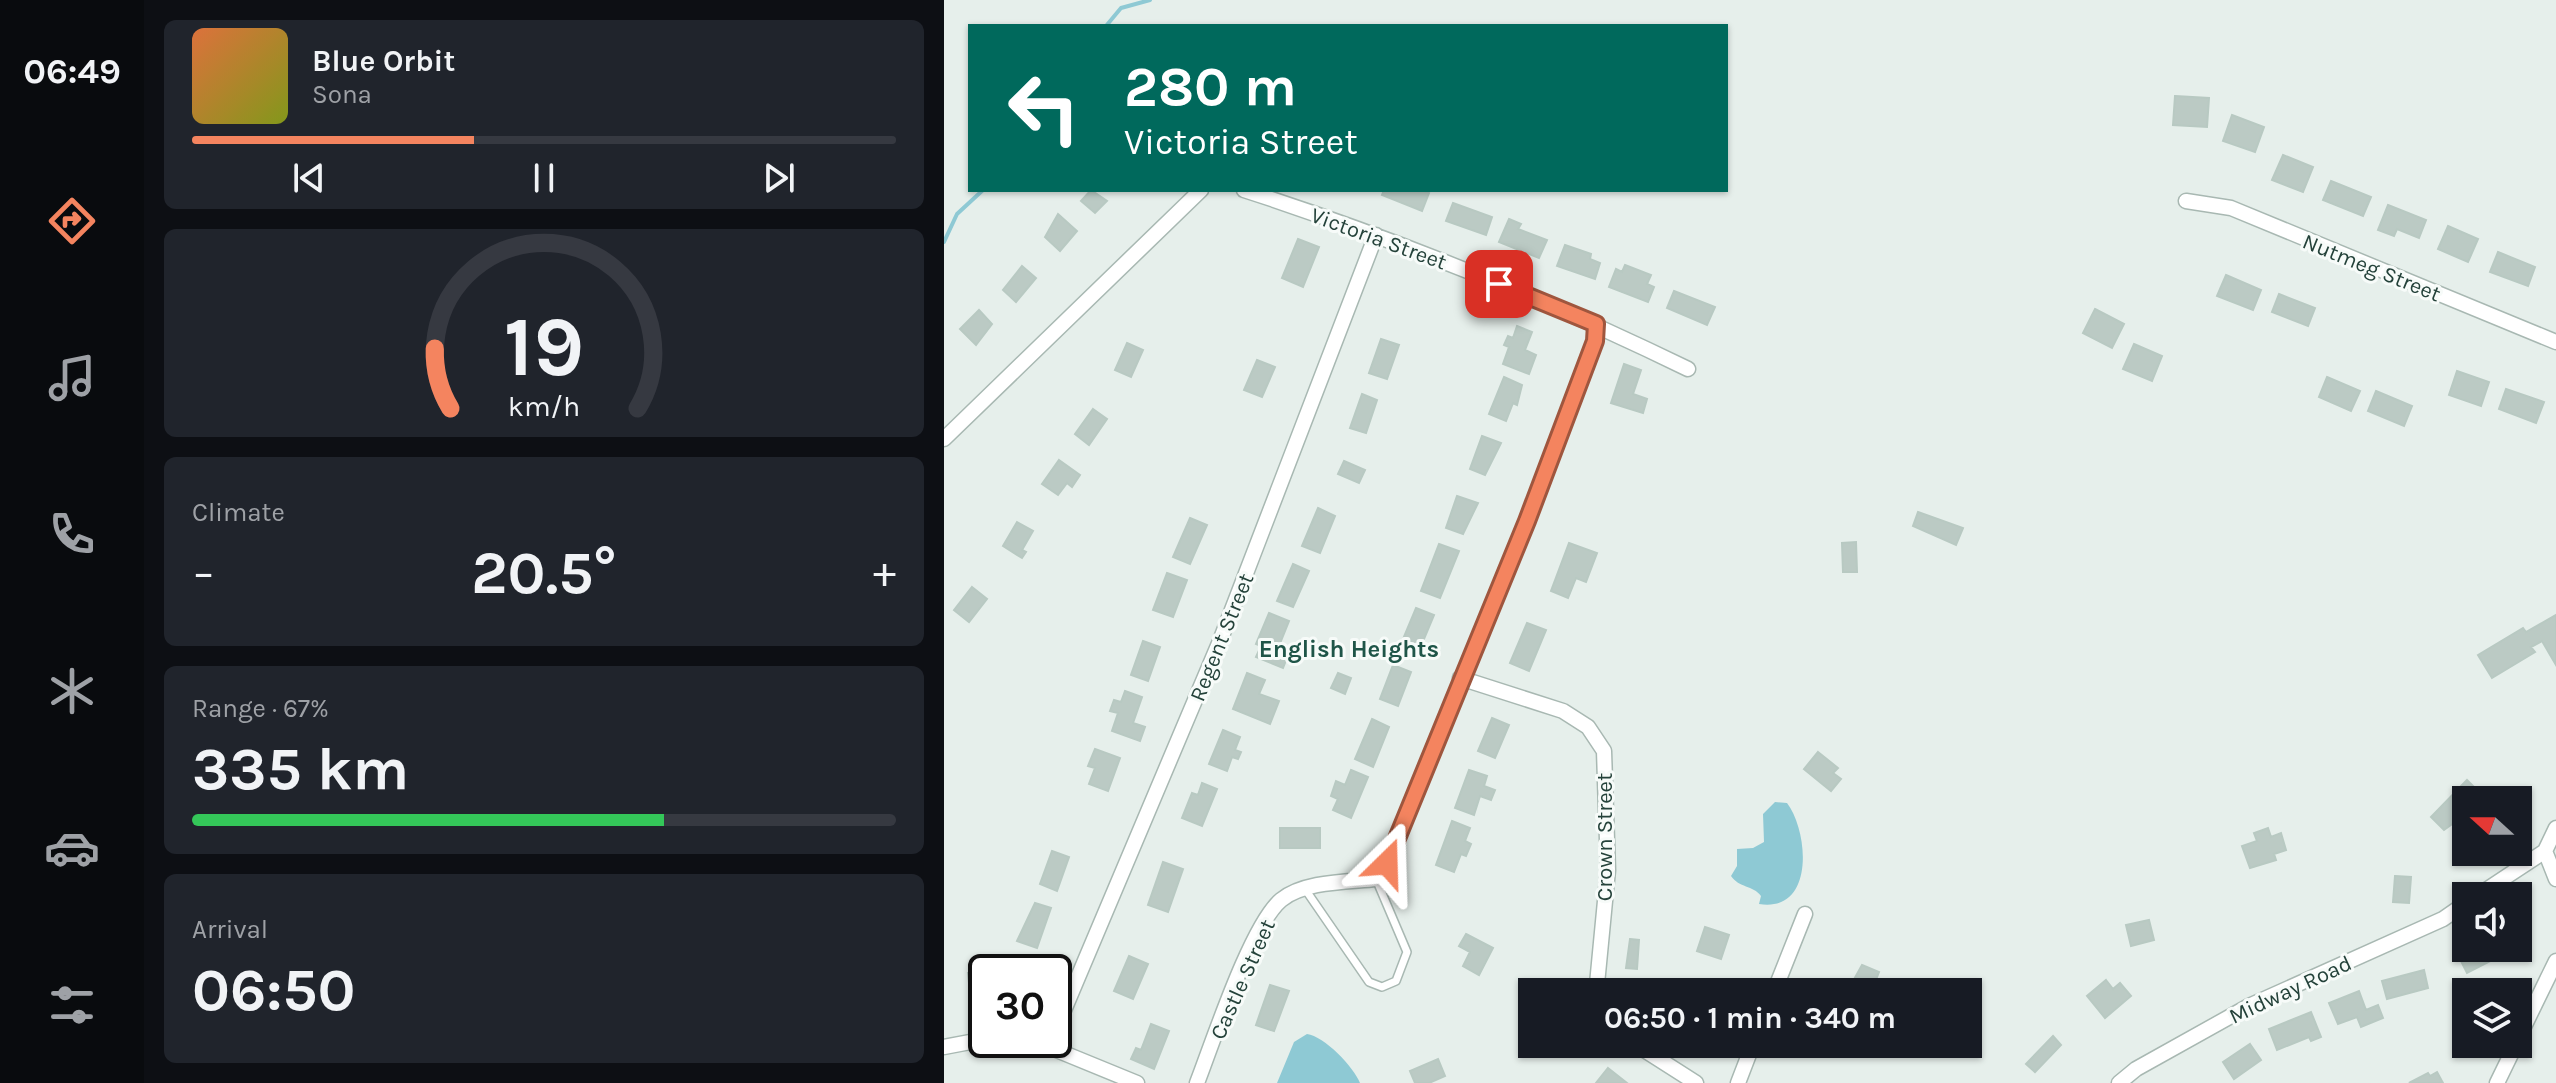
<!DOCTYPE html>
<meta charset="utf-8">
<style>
:root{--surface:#171b24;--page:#20242c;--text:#f1f3f6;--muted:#9ea1a6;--line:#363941;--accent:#f4845f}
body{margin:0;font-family:Karla,sans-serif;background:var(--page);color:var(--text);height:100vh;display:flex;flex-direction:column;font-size:30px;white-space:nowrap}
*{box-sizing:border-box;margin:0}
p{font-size:26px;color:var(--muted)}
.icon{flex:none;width:44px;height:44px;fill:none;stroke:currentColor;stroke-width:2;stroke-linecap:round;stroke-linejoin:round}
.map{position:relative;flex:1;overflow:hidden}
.details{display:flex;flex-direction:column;gap:20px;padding:20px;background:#0d0f14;width:800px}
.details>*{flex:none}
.top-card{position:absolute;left:24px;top:24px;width:760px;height:168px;border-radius:0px;box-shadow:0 2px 6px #0004;background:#00695c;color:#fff;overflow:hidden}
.needle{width:52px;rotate:291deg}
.tools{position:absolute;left:1508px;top:786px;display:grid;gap:16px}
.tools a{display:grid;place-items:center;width:80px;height:80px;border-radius:0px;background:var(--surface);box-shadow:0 2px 6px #0004;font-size:40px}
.speed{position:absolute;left:24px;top:954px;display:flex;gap:16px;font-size:40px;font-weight:700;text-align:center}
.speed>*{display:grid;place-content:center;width:104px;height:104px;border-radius:50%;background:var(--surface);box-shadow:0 2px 6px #0004;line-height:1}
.speed .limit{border:4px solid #111;border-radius:12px;background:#fff;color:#111}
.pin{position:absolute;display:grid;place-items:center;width:68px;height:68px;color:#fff;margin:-34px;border-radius:16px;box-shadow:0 4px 12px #0006}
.me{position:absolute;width:88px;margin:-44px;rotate:22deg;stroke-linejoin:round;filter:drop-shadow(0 0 6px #0008)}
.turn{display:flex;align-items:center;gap:28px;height:168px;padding:0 24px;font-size:36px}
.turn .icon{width:104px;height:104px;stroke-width:2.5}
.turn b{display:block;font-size:56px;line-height:68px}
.big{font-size:60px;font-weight:700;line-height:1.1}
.details .card{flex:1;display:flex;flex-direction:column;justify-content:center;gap:12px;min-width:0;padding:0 28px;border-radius:12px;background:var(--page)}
.details .dial{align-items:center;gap:0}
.dial svg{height:208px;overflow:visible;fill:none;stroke:var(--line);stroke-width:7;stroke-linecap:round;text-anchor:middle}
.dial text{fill:var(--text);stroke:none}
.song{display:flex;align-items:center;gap:24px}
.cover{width:96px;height:96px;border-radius:12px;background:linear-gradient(135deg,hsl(20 70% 55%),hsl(70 70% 35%))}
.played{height:8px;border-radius:4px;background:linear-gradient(90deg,var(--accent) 40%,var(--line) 40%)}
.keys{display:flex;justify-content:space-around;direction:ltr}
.heat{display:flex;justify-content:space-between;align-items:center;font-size:44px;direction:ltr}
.charge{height:12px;border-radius:6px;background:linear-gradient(90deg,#34c759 67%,var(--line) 0)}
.trip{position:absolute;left:574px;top:978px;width:464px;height:80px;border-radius:0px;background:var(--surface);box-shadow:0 2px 6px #0004;font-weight:700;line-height:80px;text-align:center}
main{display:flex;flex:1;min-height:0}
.menu{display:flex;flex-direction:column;width:144px;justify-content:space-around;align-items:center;background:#090b0e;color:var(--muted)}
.menu .icon{width:56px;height:56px}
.menu .on{color:var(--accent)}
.menu b{font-size:36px;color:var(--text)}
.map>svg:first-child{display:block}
</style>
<main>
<nav class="menu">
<b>06:49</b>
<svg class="icon on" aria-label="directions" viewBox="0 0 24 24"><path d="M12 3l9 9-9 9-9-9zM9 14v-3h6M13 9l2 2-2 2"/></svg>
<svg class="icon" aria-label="music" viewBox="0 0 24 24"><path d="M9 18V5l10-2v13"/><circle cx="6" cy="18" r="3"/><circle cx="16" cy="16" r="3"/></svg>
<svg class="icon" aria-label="phone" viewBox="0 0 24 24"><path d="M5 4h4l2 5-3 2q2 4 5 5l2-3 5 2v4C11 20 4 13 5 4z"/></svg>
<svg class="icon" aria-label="climate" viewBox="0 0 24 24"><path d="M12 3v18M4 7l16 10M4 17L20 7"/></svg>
<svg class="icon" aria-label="car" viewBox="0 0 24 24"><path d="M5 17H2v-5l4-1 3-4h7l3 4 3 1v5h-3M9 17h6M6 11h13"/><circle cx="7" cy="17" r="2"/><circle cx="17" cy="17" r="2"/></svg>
<svg class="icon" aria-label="filters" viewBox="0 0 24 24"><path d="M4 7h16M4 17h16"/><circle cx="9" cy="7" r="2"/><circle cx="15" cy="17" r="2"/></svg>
</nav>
<section class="details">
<div class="card">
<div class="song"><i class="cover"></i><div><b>Blue Orbit</b><p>Sona</p></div></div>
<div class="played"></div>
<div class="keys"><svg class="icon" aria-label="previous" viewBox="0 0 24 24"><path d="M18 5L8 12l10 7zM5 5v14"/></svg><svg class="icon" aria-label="pause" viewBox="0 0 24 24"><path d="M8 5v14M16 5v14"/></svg><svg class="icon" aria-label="next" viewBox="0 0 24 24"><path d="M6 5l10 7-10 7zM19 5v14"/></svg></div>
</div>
<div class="card dial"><svg viewBox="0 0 100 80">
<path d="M14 69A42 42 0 1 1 86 69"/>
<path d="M14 69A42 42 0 0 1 8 46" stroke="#f4845f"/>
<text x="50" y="56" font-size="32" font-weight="700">19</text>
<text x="50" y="72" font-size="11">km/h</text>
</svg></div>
<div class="card"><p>Climate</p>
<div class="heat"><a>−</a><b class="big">20.5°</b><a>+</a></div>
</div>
<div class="card"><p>Range · 67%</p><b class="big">335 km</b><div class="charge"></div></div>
<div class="card"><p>Arrival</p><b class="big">06:50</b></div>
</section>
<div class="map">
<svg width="1612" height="1083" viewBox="0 0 1612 1083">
<rect width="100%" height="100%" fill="#e6efeb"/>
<path fill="#8ec9d4" d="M831,802L843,803C865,832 871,913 815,904L817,896C809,885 795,888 787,876L793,866V849L809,848L820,842L819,814Z
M363,1034C380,1036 410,1067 416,1083H333L350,1042Z"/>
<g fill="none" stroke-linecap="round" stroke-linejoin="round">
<path stroke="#8ec9d4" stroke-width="4" d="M162,26L177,8L206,0
M0,242L13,214L39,190"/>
</g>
<path fill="#bbcac4" stroke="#b8c9c2" stroke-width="2" d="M1231,96L1265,98L1263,127L1229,125Z
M1288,115L1320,127L1311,152L1279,141Z
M1339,155L1369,167L1359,192L1328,180Z
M1387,181L1427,197L1419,216L1379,200Z
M147,190L163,201L151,213L137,201Z
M440,190H478L485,193L478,211L438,195Z
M509,203L548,217L542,235L502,221Z
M1444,205L1482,220L1475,238L1453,229L1450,236L1434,230Z
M114,214L133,231L116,251L101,237Z
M565,219L577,224L574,229L603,240L595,258L555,242Z
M1504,226L1534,239L1524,262L1494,249Z
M354,239L375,247L359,287L338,278Z
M621,245L647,254L646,259L656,263L651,279L613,266Z
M1554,252L1591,267L1584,286L1546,272Z
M681,265L707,275L703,284L710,287L704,302L665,287L672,269L678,272Z
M78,266L92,278L72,302L59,290Z
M1282,275L1317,290L1309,310L1273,296Z
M730,291L771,307L763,325L723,308Z
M1335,294L1371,308L1364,326L1328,312Z
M1151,309L1180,324L1168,348L1139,333Z
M35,310L48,324L32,345L16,329Z
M573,326L588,332L581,350L592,355L585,374L559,364L565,347L560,345L564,336L569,338Z
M437,339L455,345L443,379L425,373Z
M183,343L199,350L187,377L171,370Z
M1190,344L1218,356L1208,381L1179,369Z
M313,360L331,367L318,397L300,390Z
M680,364L697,370L689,394L703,399L699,413L667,403Z
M1513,371L1545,382L1537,406L1505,395Z
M560,377L578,385L573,405L569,403L562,421L545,414Z
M1383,377L1416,391L1407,411L1375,397Z
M1562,389L1600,402L1592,423L1555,409Z
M1432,391L1468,406L1460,426L1424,411Z
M418,394L433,400L422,433L406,428Z
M149,409L163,419L145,445L131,434Z
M538,436L557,443L541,475L526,469Z
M115,460L136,475L128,487L123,483L114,495L98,484Z
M400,461L421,470L415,483L394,474Z
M513,496L534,503L519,534L502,528Z
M374,508L391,516L376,553L358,546Z
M974,512L1019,528L1012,545L969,526Z
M246,518L263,525L246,564L229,557Z
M73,522L89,531L78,550L82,552L78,558L59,546Z
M912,542L913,572H899L898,543Z
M625,543L653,553L642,582L632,578L624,598L607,591Z
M495,544L515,551L496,598L477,591Z
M349,564L365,571L349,607L333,601Z
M223,573L243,580L229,617L209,610Z
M28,587L43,599L25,622L10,610Z
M472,608L490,615L475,651L457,644Z
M325,613L345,621L335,646L346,650L339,668L312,657L317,646L312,644Z
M1612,615V665L1598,641L1587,647L1591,652L1548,678L1534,655L1579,628L1582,632Z
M583,623L602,630L585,671L566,663Z
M199,641L216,647L204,681L187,675Z
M449,665L467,672L454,706L436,699Z
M303,673L321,680L315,694L335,701L326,724L289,709Z
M394,673L407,678L401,694L387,688Z
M181,691L198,697L189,723L201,727L196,741L168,731L174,713L166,711L170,700L177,702Z
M548,718L565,725L551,758L534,751Z
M428,719L445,727L429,767L411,759Z
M279,730L296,737L291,750L297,752L294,759L288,757L283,771L265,764Z
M151,749L176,758L164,791L145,784L151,768L144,766Z
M874,752L894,768L889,773L897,779L887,791L860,769Z
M407,770L424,777L407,818L389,810L394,799L387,796L392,781L401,785Z
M525,770L543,776L540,786L551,790L547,800L536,796L530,815L511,808Z
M1523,780L1536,793L1531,800H1522V814L1500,830L1487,817Z
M258,783L273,789L258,826L238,818L248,793L254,795Z
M508,821L526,828L521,841L527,844L522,856L517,854L510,872L492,865Z
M336,828H376V848H336Z
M1324,828L1327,837L1337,833L1342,850L1330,854L1332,860L1306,868L1298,846L1313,841L1310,833Z
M108,851L125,857L113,891L96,884Z
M219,862L239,869L224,912L204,905Z
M1451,876L1467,877L1465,903L1449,902Z
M91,903L107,908L93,948L73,941Z
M1205,920L1210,940L1187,946L1182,925Z
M761,927L785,935L777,959L753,951Z
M522,934L549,948L535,975L519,966L526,952L515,946Z
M686,939L695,940L693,969L682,968Z
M1533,948H1560L1562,953L1523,973L1515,957Z
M185,956L204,964L189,999L170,991Z
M918,965L935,972L927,992H903Z
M1480,970L1484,988L1443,999L1438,981Z
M44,971L42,1002L27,1003L24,973Z
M1162,980L1169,989L1176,983L1187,996L1161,1018L1143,996Z
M326,985L345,991L330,1031L312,1025Z
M1415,991L1422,1010L1434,1005L1439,1018L1417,1027L1413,1017L1394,1024L1385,1003Z
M1367,1012L1377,1037L1367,1041L1365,1037L1333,1050L1325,1029Z
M207,1024L225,1031L210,1069L187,1059L192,1048L197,1050Z
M1109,1036L1117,1045L1091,1072L1082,1064Z
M721,1044H747L743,1054Z
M1306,1044L1317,1060L1290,1079L1279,1062Z
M494,1059L501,1076L485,1083H471L466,1071Z
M664,1068L683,1083H652Z
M1493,1072L1499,1083H1465L1484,1073L1486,1076Z"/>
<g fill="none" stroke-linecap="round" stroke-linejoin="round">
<g stroke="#a8b8b2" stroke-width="10">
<path id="service" d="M361,889L425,982L438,987L452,981L463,952L432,879"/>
</g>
<g stroke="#a8b8b2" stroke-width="17">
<path id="minor" d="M300,190C452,239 600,299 744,369
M1242,201L1287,208L1612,342
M0,439L257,190
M516,678L619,711L644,727L660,751L664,870L653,984L656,992
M1601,851L1612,879
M1533,896L1601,851L1612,828
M830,992L861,914
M110,1034L276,641L432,235
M1574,1039L1612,961
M50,1040L105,1047L193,1083
M691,1044L752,1083
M0,1047L42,1039
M253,1083C269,1042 307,925 337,900C360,881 404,882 432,879L443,863L583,521L651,341L652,324
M794,1083L809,1044
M1175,1083L1192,1069L1305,1006L1499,919L1522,903
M1553,1083L1572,1044"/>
</g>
<use href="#service" stroke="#fff" stroke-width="7"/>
<use href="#minor" stroke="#fff" stroke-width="14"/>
</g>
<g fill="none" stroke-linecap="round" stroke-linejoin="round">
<g stroke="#9f563e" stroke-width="20">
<path id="route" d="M443,863L583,521L651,341L652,324L555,284"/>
</g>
<use href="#route" stroke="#f4845f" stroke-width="14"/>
</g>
<g text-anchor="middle" stroke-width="6" stroke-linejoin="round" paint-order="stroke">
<g font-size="22" fill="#24423a" stroke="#f7fbf9">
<text transform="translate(435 238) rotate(20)" y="8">Victoria Street</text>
<text transform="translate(1428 267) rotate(22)" y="8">Nutmeg Street</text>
<text transform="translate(277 637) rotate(-68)" y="8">Regent Street</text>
<text transform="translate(660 837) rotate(-90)" y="8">Crown Street</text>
<text transform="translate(298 979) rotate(-66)" y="8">Castle Street</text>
<text transform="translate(1346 989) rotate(-25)" y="8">Midway Road</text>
</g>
<g font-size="24" font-weight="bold" fill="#1f5548" stroke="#f7fbf9">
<text x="405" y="657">English Heights</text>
</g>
</g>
</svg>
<div class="tools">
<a><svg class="needle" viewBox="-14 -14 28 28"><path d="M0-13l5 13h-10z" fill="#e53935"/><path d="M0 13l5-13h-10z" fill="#9ea1a6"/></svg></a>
<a><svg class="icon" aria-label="sound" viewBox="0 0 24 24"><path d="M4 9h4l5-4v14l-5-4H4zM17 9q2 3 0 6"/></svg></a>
<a><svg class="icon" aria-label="layers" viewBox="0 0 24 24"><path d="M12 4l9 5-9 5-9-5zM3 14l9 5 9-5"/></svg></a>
</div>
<div class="speed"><div class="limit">30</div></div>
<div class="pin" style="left:555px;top:284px;background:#d93025"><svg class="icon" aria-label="arrive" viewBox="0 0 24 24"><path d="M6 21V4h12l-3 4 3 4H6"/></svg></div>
<svg class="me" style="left:443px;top:863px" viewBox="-20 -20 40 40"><path d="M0-17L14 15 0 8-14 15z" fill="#f4845f" stroke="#fff" stroke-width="4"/></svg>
<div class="trip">06:50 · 1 min · 340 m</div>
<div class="top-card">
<div class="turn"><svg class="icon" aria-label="left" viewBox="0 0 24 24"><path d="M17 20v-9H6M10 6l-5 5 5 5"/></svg><div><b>280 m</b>Victoria Street</div></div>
</div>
</div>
</main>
